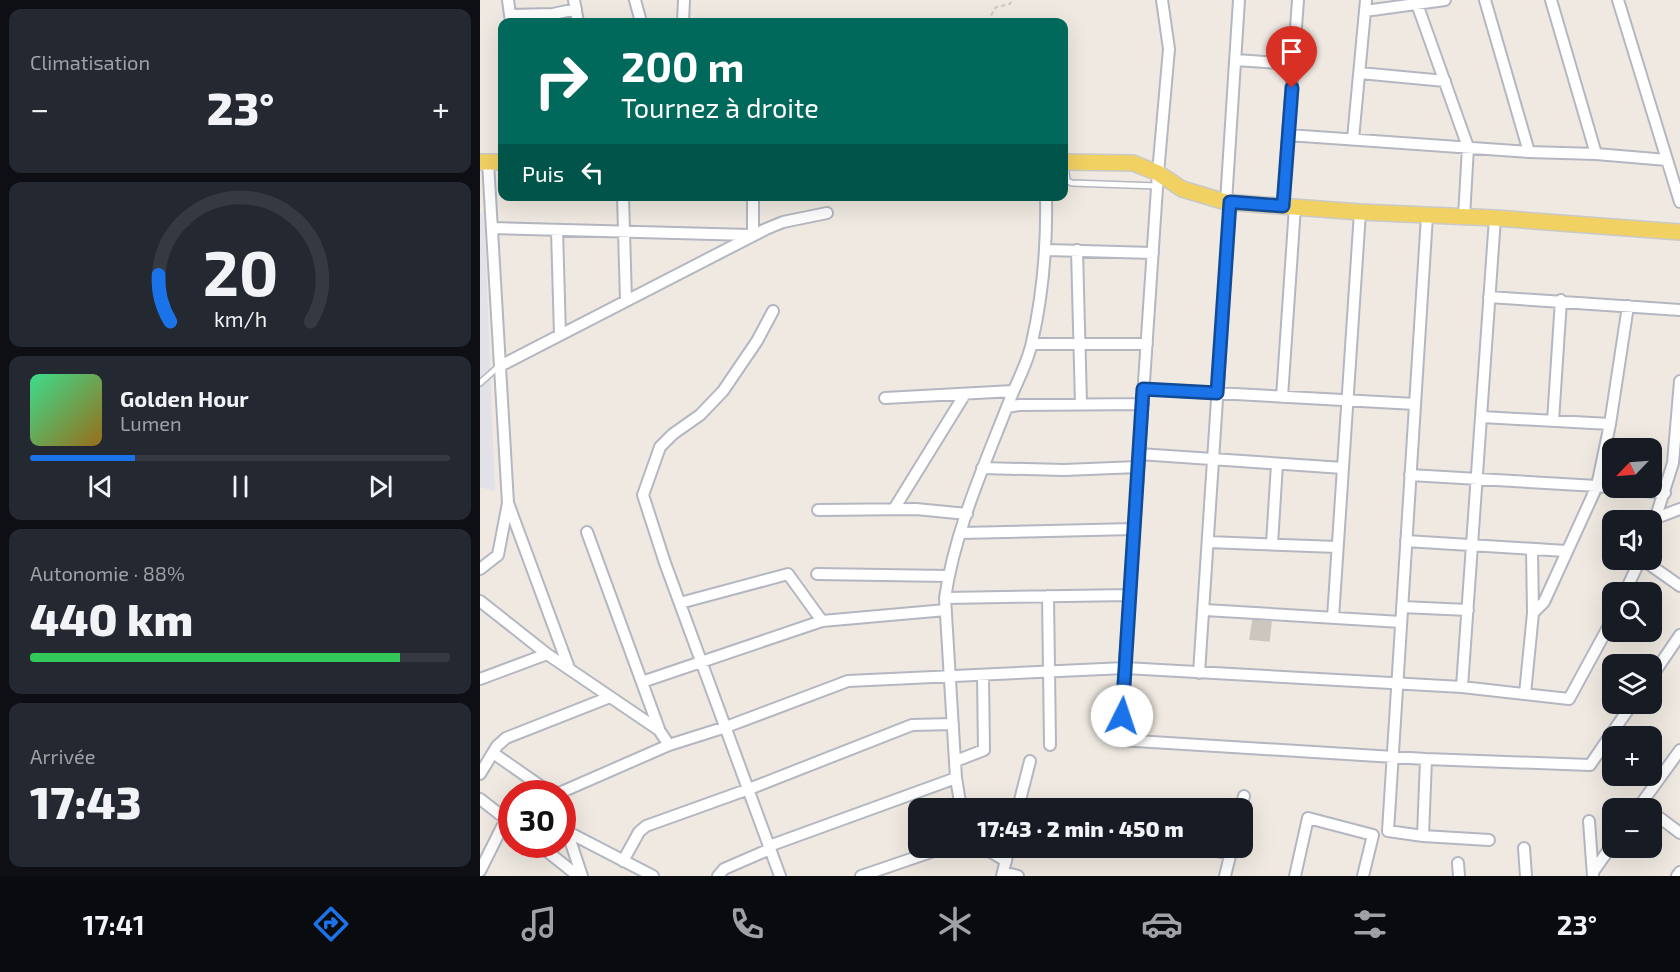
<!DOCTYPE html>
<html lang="fr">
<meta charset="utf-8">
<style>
:root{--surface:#171b24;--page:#242831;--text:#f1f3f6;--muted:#9ea1a6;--line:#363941;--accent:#1a73e8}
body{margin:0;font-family:"Exo 2",sans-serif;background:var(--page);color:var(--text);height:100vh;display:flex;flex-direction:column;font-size:22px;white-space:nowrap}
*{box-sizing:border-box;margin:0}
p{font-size:20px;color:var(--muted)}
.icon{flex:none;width:33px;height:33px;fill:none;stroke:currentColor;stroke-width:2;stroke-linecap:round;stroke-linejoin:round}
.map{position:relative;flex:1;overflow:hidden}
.panel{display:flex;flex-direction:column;gap:9px;padding:9px;background:#0d0f14;width:480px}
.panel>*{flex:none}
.hud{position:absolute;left:18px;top:18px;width:570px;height:183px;border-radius:12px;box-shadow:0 6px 24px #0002;background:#00695c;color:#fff;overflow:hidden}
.needle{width:39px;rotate:245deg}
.controls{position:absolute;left:1122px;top:438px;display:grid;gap:12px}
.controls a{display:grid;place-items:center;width:60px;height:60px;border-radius:12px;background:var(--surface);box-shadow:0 6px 24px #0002;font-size:30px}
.speed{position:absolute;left:18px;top:780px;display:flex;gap:12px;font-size:30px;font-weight:700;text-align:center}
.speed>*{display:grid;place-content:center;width:78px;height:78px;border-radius:50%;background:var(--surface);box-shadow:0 6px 24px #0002;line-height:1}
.speed .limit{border:9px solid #d22;background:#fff;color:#111}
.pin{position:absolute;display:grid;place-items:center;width:51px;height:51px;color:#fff;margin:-62px -26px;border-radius:50% 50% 50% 0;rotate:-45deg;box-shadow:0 0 6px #0007}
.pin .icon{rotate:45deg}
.me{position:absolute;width:66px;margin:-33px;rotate:4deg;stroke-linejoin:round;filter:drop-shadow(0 0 4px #0008)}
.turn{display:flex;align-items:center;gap:21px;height:126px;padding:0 24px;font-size:27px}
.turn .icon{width:78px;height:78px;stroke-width:2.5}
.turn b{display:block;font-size:42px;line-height:51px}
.then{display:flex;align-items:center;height:57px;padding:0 24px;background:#0003;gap:12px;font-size:22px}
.big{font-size:45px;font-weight:800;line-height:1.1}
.panel .card{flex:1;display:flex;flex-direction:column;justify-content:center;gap:9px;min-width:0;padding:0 21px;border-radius:12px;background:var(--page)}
.panel .dial{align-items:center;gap:0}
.dial svg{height:156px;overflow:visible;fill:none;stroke:var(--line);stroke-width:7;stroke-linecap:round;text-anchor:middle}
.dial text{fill:var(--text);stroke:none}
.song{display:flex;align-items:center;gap:18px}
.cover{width:72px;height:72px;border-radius:9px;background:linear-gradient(135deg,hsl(150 70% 55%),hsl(40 70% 35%))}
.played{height:6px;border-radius:3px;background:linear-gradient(90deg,var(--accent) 25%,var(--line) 25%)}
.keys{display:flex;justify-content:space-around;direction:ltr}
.heat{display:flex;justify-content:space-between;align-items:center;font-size:33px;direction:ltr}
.charge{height:9px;border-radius:4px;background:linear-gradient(90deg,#34c759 88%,var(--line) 0)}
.trip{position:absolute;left:428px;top:798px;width:345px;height:60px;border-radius:12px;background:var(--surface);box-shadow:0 6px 24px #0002;font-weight:800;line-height:60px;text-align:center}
.tab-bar{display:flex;height:96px;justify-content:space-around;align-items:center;background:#090b0e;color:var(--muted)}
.tab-bar .icon{width:42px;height:42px}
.tab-bar .active{color:var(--accent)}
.tab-bar b{font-size:27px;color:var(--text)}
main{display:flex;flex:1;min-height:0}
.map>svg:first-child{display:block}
</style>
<main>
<section class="panel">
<div class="card"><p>Climatisation</p>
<div class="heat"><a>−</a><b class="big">23°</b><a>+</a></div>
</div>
<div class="card dial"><svg viewBox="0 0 100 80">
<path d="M14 69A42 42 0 1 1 86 69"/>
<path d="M14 69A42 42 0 0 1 8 45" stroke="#1a73e8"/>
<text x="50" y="56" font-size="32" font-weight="700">20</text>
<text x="50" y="72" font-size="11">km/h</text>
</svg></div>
<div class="card">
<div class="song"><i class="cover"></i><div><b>Golden Hour</b><p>Lumen</p></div></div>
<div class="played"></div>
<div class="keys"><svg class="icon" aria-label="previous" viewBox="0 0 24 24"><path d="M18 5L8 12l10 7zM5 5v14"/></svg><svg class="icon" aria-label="pause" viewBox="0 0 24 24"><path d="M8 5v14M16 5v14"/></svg><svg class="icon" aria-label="next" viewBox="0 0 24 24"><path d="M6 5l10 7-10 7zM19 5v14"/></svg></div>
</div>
<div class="card"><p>Autonomie · 88%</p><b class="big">440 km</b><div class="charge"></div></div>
<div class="card"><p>Arrivée</p><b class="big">17:43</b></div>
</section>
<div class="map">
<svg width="1200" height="876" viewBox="0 0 1200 876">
<rect width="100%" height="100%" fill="#efe9e1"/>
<path fill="#e3e1e8" d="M4,210L15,491L0,487V215Z"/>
<path fill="#cbc7bf" stroke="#cbc5ba" stroke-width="1.5" d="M773,620L791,622L789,641L770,639Z"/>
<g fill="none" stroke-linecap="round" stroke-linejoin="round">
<g stroke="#b4b7c1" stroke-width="8">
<path id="service" d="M585,164L587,181L592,183L677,186
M0,383L19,366"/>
</g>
<g stroke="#b4b7c1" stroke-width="14">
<path id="minor" d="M28,0L31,22
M94,0L98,22
M155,0L161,22
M682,0L689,49L678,173L640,740L946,759L1110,765L1152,704
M1005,0L1049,152
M1071,0L1116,154
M1138,0L1200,202
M937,4L988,147L984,217
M885,11L965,0
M30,15L73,14L96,9
M203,22L204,0
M756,60L813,64
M880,73L965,81
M808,135L1049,152L1116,154L1187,160
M873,139L886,0
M143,196L146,301
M746,202L759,0
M803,206L818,0
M947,216L908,831L943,836L1009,840
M12,228L270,235
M77,230L80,335
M273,236V196
M567,250L673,253
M597,250L601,404
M1009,297L1200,310
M293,311L277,341L243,391L220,415L193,434L180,447L163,495L185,563L300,876
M552,344H667
M20,366L286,229L303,222L347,213
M663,389L935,404
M802,397L815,207
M405,398L533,391
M527,407L539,405L663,404
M1002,417L1130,424
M1073,421L1081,300
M659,454L863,468
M502,468L584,470L658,467
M930,475L1117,486L1185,493
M28,503L89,668
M414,509L485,394
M338,510L436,509L487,514
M1176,518L1200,509
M1172,529L1193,463L1200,381
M107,532L179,729
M480,533L654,529
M926,541L1086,551
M728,542L857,547
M792,544L797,464
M1163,560L1200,586
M0,569L18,555L28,503L8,162
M337,574L468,576
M1145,592L1160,560
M568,596L570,745
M465,598L650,595
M0,601L67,654L179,730L189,745
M200,603L308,574L342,621
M922,607L988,610
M725,610L921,622
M1053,613L1064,602L1117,486L1130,424L1148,306
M853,618L880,212
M719,673L750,202
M1172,676L1200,635
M0,679L67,654
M162,682L342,621L466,610
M982,687L1015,218
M1045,694L1053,613L1052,549
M13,753L72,794
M476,761L504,750L503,676
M0,774L17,746L26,738L130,697
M77,794L189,745L246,727L368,681L645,668L982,687L1089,699L1132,620
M0,799L31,823
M540,803L563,808
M481,808L476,778L465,598C475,530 504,466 529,402C536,383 548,363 552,342C563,294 567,245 566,196
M538,808L550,761
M761,808L764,796
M1158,808L1200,750
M1172,812L1200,833
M82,816L102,876
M1109,821L1113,876
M86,831L173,876
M943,836L946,759
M58,844L98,876
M289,846L476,778
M504,848L526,861
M722,848L750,854
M1044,848L1046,876
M143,861L159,832L166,826L269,789L432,725L473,724
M978,863L979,876
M0,871L26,819
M523,872L538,876
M1113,872L1132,845
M238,876L244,869L290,849
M381,876L463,848
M522,876L529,848
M745,876L752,848
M815,876L828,818L893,835L883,876
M1197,876L1200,872"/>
</g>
<g stroke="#c9c9c9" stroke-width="18">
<path id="primary" d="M0,162H22
M584,162L653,163L678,173L702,189L746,202L880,212L1015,218L1200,232"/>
</g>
<path stroke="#c9c9c9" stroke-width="2" stroke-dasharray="4.5 3" stroke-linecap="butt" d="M507,22L516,7L530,4L532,0"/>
<use href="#service" stroke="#fff" stroke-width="5"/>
<use href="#minor" stroke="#fff" stroke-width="10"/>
<use href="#primary" stroke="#f2d163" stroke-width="15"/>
</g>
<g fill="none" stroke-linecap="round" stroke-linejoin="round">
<g stroke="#114b97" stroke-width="15">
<path id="route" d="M642,716L663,389L737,393L750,202L803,206L812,88"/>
</g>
<use href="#route" stroke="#1a73e8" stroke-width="10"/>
</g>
</svg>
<div class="controls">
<a><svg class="needle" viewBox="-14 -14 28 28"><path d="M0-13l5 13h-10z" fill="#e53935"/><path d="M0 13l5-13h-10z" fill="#9ea1a6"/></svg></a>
<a><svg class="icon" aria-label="sound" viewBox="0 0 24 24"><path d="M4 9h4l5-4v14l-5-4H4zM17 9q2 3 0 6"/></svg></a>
<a><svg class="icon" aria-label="search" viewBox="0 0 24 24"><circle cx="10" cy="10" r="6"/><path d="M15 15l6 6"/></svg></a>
<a><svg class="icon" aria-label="layers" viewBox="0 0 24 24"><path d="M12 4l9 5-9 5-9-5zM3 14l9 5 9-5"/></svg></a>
<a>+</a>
<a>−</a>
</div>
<div class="speed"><div class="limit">30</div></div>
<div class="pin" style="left:812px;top:88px;background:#d93025"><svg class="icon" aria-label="arrive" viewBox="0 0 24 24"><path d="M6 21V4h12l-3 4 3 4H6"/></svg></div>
<svg class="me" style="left:642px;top:716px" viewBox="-20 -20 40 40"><circle r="19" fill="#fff"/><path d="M0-13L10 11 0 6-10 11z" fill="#1a73e8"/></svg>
<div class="trip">17:43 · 2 min · 450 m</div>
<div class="hud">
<div class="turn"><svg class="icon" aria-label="right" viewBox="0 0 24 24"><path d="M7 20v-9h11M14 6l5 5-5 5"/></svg><div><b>200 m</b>Tournez à droite</div></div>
<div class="then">Puis<svg class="icon" aria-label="left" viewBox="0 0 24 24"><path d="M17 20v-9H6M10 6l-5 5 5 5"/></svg></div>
</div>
</div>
</main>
<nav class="tab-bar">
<b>17:41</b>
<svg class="icon active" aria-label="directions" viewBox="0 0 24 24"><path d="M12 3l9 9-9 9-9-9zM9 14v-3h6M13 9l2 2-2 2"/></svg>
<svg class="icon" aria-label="music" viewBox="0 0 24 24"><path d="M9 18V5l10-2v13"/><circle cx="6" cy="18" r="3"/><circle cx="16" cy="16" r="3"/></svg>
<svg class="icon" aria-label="phone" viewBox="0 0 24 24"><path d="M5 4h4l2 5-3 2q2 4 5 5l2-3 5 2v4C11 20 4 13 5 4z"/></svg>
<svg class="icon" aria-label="climate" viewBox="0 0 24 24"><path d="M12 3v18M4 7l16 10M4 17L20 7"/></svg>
<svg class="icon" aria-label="car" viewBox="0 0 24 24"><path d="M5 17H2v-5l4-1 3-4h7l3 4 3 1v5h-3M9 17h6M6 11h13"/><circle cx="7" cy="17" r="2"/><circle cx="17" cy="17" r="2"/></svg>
<svg class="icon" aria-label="filters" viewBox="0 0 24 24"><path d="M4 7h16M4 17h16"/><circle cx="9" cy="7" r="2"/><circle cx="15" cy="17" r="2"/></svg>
<b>23°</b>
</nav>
